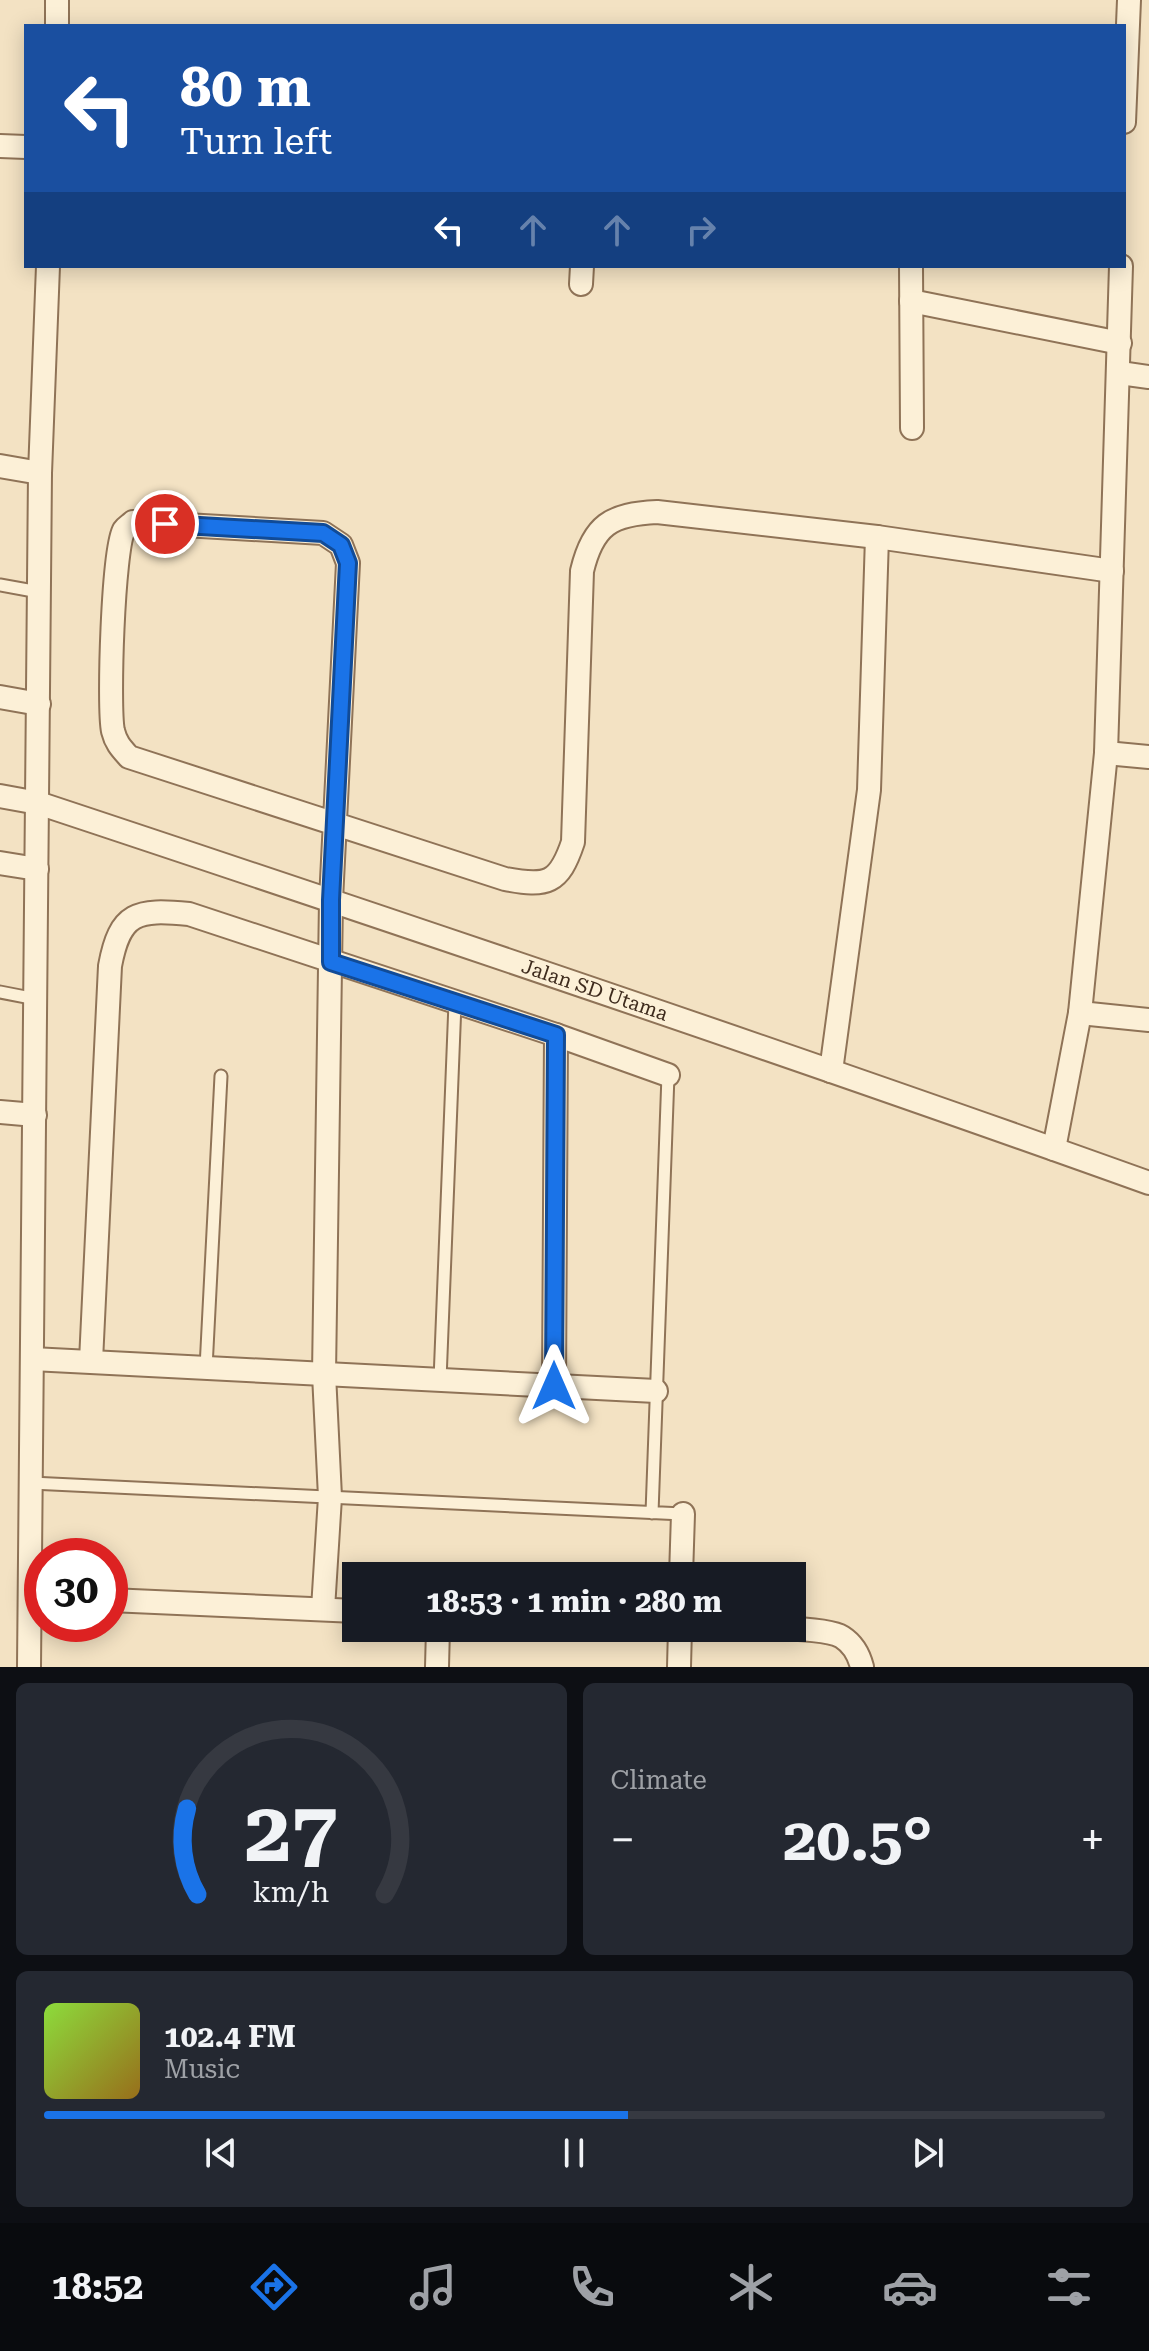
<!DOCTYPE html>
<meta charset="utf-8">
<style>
:root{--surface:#171b24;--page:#242831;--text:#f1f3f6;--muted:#9ea1a6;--line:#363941;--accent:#1a73e8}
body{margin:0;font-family:"Roboto Serif",serif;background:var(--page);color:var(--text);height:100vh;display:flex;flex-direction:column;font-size:30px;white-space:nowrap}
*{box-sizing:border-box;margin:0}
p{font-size:26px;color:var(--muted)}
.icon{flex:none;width:44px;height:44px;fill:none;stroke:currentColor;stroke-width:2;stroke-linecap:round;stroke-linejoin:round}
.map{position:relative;height:1667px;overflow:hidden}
.sheet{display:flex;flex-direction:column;gap:16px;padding:16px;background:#0d0f14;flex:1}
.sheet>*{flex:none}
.guide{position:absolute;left:24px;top:24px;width:1102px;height:244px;border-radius:0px;box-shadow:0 4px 20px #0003;background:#1a4fa0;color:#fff;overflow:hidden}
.speed{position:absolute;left:24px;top:1538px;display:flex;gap:16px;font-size:40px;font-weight:700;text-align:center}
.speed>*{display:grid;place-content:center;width:104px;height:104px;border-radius:50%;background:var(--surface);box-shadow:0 4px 20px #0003;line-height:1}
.speed .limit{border:12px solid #d22;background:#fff;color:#111}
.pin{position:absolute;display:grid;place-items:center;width:68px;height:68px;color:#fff;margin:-34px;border:4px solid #fff;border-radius:50%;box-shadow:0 2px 8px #0007}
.me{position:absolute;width:88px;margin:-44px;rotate:0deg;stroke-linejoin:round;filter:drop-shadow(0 0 6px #0008)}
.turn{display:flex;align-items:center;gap:28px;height:168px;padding:0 24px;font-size:36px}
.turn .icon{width:104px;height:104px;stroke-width:2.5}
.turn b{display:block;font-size:56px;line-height:68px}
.lanes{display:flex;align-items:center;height:76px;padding:0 24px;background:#0003;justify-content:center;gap:40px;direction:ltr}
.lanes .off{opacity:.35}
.big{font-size:60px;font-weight:700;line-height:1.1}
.sheet .widget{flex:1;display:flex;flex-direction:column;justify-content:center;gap:12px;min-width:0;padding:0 28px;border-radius:12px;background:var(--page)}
.sheet .dial{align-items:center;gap:0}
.dial svg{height:208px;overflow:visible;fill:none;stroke:var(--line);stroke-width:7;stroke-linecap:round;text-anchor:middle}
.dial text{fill:var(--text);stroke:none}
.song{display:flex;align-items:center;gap:24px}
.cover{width:96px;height:96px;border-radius:12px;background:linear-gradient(135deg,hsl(90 70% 55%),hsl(40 70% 35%))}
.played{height:8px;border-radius:4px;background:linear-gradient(90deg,var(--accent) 55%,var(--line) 55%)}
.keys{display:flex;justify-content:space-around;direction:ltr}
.heat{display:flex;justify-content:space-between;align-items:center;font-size:44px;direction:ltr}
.sheet .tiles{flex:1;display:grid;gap:16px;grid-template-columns:1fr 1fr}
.widget:last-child{grid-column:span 2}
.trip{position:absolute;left:342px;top:1562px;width:464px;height:80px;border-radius:0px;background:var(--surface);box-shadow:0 4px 20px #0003;font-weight:700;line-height:80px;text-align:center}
.tabs{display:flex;height:128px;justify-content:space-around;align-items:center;background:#090b0e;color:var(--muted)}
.tabs .icon{width:56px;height:56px}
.tabs .on{color:var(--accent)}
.tabs b{font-size:36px;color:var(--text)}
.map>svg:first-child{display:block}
</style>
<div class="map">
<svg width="1149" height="1667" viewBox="0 0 1149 1667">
<rect width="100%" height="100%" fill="#f3e2c3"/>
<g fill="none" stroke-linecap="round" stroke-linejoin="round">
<g stroke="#8f7357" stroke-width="15">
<path id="service" d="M0,585L39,592
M0,992L36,999
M206,1368L221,1076
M440,1380L455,1003
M31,1483L683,1514
M652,1513L668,1075"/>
</g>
<g stroke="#8f7357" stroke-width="26">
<g id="minor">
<path d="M57,26V0"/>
<path d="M1124,122L1129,0"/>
<path d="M0,146L26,147"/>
<path d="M911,266L912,428"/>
<path d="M581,284L582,266"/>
<path d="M911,301L1120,343"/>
<path d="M1120,373L1149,377"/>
<path d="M0,466L40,473"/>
<path d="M0,697L39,704"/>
<path d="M1106,753L1149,757"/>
<path id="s1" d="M0,796L38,803C409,926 781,1051 1149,1183"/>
<path d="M0,863L37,869"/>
<path d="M1080,1013L1149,1020"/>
<path d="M831,1071L869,790L877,537"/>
<path d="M0,1112L35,1115"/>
<path d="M1054,1149L1080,1013L1106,753L1121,266"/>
<path d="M32,1359L656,1391"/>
<path d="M91,1361L110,966C120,912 137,909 189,914L556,1035L668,1075"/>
<path d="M554,1386L556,1035"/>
<path d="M681,1576L683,1514"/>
<path d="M110,1600L356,1611"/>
<path d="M323,1609L330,1497L324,1374L331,900L348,563L341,545L323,533L133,522C130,525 126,527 124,530C113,548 108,708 113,731C116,743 121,748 129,757L505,879C547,887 559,884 573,842L582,571C593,525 611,514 657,512L877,537L1112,571"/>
<path d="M29,1667L40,473L48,266"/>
<path d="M437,1667L438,1628"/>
<path d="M679,1667L680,1628C711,1628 821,1624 842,1637C853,1644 859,1655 862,1667"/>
</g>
</g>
<use href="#service" stroke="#fcf0d7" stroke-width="11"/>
<use href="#minor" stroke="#fcf0d7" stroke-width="22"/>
</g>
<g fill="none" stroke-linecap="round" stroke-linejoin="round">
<g stroke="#114b97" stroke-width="20">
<path id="route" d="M165,524L323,533L341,545L348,563L331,900V962L556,1035L554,1386"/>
</g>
<use href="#route" stroke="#1a73e8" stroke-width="14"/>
</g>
<g text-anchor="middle" stroke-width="6" stroke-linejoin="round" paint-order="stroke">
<g font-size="20" fill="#3e2b1d" stroke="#f9edd3">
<text dy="7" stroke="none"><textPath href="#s1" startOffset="626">Jalan SD Utama</textPath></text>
</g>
</g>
</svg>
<div class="speed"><div class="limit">30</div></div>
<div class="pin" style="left:165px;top:524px;background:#d93025"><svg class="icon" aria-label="arrive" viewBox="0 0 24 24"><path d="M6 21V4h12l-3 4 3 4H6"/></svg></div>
<svg class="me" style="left:554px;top:1386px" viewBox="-20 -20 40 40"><path d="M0-17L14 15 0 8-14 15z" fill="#1a73e8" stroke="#fff" stroke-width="4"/></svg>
<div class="trip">18:53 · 1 min · 280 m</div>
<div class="guide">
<div class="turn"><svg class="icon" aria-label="left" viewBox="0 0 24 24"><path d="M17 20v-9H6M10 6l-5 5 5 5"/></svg><div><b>80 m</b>Turn left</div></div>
<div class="lanes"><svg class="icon" aria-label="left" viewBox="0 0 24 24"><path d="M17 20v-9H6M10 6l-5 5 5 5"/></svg><svg class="icon off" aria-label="ahead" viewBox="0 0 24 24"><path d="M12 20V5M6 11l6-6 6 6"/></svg><svg class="icon off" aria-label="ahead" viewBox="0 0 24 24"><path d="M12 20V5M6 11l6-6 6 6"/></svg><svg class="icon off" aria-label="right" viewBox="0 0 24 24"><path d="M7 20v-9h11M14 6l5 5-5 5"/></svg></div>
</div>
</div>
<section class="sheet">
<div class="tiles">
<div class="widget dial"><svg viewBox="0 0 100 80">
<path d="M14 69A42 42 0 1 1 86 69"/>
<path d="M14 69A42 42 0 0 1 10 36" stroke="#1a73e8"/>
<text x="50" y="56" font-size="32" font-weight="700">27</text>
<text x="50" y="72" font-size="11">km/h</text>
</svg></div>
<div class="widget"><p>Climate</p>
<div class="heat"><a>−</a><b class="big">20.5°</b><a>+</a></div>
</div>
<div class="widget">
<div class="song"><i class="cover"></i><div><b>102.4 FM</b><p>Music</p></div></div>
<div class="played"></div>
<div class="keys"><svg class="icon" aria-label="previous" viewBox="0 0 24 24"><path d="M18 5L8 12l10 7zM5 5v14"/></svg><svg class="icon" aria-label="pause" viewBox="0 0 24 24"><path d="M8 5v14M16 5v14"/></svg><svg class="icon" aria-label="next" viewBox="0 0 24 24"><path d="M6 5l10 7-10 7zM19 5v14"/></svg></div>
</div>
</div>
</section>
<nav class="tabs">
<b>18:52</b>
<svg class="icon on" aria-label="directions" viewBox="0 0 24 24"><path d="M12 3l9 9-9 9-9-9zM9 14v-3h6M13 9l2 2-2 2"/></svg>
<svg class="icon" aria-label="music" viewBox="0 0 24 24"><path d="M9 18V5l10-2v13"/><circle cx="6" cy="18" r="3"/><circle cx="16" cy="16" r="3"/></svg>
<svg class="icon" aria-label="phone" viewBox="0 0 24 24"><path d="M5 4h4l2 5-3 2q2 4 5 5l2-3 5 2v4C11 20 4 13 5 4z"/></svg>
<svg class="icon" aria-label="climate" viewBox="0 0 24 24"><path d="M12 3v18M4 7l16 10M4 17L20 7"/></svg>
<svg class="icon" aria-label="car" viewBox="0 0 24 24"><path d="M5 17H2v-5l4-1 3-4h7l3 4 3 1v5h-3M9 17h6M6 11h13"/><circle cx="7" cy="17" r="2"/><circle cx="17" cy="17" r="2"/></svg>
<svg class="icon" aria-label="filters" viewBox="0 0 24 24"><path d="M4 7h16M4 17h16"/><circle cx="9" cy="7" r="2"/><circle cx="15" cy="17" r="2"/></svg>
</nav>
